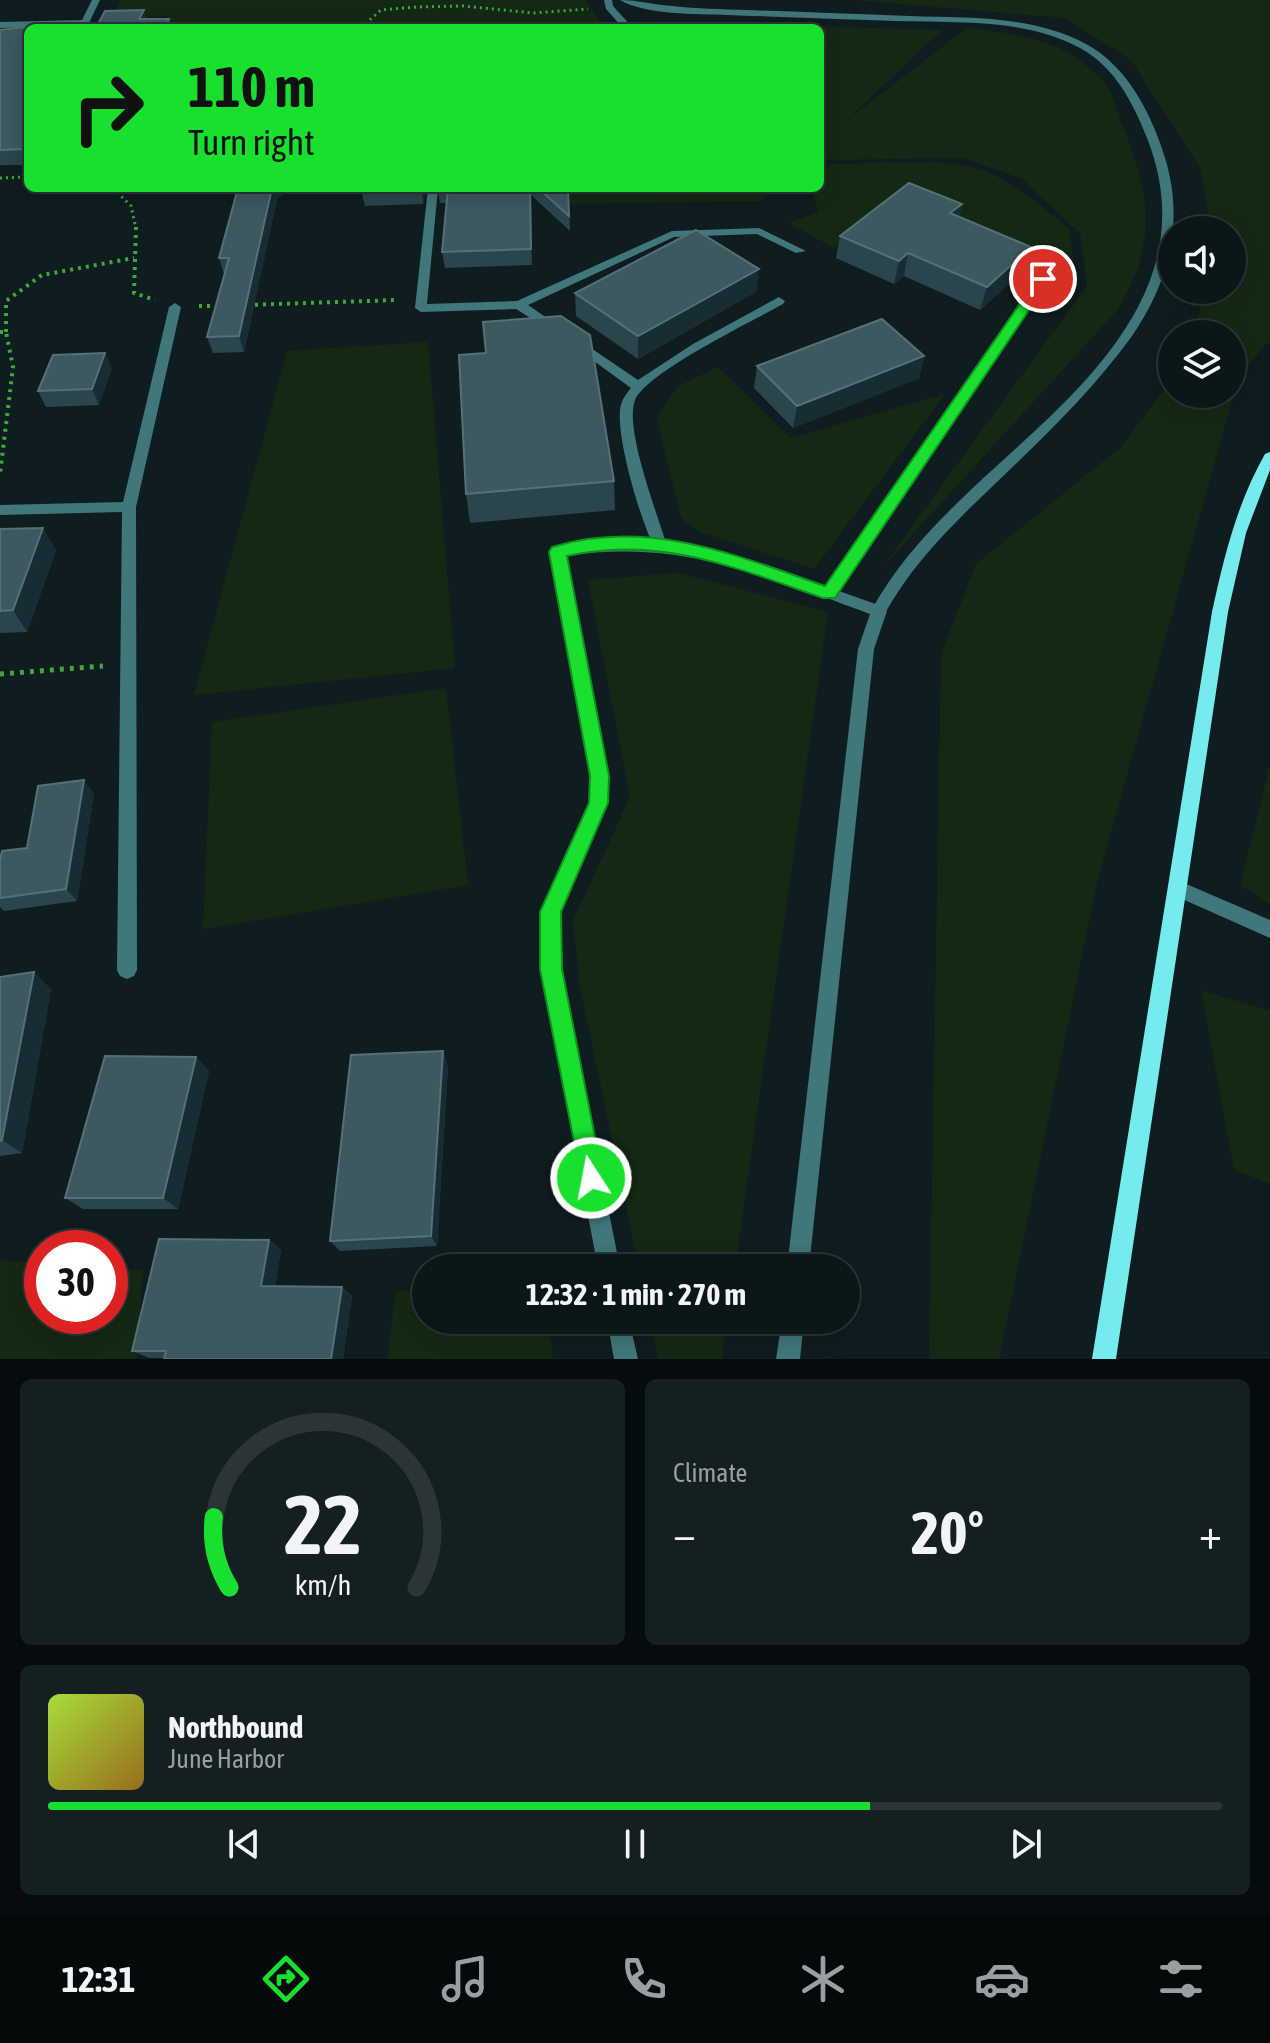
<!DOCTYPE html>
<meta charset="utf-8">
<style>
:root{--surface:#0b1618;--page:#141f21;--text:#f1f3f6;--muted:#9a9fa2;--line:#2b3537;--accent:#19e02f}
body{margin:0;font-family:"Asap Condensed",sans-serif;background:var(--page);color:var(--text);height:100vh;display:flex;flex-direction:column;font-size:30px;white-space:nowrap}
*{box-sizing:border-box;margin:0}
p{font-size:26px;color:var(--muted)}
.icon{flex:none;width:44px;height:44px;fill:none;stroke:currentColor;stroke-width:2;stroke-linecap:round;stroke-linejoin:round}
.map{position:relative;height:1359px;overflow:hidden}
.drawer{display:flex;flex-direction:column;gap:20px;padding:20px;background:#060c0d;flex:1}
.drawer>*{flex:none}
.banner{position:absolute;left:24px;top:24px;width:800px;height:168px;border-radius:12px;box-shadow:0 4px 20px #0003,0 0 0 2px var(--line);background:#19e02f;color:#111;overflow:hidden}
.buttons{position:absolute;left:1158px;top:216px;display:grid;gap:16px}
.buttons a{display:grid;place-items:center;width:88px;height:88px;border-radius:50%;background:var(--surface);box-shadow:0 4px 20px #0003,0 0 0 2px var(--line);font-size:40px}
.speed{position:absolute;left:24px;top:1230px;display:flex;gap:16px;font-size:40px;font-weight:700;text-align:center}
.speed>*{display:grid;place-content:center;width:104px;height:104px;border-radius:50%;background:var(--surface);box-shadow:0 4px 20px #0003,0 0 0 2px var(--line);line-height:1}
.speed .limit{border:12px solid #d22;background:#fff;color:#111}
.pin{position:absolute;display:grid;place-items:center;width:68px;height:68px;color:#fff;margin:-34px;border:4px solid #fff;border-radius:50%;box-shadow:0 2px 8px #0007}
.me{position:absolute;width:88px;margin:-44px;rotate:349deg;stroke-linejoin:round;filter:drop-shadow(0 0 6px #0008)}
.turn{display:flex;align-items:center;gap:28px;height:168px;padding:0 32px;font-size:36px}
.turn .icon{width:104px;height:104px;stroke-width:2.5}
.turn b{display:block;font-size:56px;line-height:68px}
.big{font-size:60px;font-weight:700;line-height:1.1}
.drawer .card{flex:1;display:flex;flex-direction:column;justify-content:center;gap:12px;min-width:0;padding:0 28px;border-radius:12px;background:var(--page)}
.drawer .dial{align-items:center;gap:0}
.dial svg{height:208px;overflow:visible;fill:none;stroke:var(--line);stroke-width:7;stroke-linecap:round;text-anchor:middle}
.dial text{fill:var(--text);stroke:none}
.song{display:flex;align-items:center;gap:24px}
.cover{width:96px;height:96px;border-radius:12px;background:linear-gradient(135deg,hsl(80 70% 55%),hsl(40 70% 35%))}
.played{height:8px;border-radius:4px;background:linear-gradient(90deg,var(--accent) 70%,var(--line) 70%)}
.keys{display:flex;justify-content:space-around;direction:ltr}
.heat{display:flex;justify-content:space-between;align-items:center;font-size:44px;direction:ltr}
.drawer .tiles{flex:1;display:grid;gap:20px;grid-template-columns:1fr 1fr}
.card:last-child{grid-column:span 2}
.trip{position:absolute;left:412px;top:1254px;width:448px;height:80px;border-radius:40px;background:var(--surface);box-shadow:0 4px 20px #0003,0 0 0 2px var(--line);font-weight:700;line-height:80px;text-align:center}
.dock{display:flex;height:128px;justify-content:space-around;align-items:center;background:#04090a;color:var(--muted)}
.dock .icon{width:56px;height:56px}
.dock .on{color:var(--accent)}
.dock b{font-size:36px;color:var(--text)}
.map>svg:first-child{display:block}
</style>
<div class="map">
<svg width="1270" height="1359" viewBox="0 0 1270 1359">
<rect width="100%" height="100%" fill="#0f1d20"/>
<path fill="#142913" d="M120,0H585L605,28L164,26L168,16L114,18Z
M854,0H1270V338L1238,379L1097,882L999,1359H929L941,654L976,564L1121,447L1172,379V394H1232V334H1194L1205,290H1232V230H1211L1200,168L1131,60L1065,18Z
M638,21L942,30L847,120L967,28C1020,34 1061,39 1101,78C1112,87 1116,109 1121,122C1150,192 1158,240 1119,308L881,569L1087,286L1080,233L1022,179L963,158L820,160V28H643Z
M833,164C879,164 953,155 994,175C1022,189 1045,209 1069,229L1076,278L956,238L900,195L834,248L789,223L818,212L812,188H820V167Z
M571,188H774L760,201L569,204Z
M428,342L455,668L194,695L287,351Z
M718,367L791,438L945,394L814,569L698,531L681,518L657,418L678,386Z
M678,573L828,612L735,1268H639L580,987L573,921L630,797L588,580Z
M446,688L468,885L203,929L212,722Z
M1270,766V904L1240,885Z
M1201,990L1270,1011V1184L1234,1170Z
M0,1260L42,1263V1316H110V1268L143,1270L137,1359H0Z
M426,1289V1320H549L553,1359H387L396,1291Z
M650,1320H727L722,1359H658Z"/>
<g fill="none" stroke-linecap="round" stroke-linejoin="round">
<path stroke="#41a63b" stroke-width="3" stroke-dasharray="2 4" stroke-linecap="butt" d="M361,28L381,10L416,7L463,6L533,13L588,9
M0,178L28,177
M113,188L131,206L136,229"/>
<path stroke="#41a63b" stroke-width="4" stroke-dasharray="3 5" stroke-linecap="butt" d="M136,227L134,293L155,300
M247,305L397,300
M199,306H221
M0,332H6L13,367L0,474
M6,332V301L42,275L134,258"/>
<path stroke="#41a63b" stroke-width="5" stroke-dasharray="4 6" stroke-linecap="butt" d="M0,674L103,666"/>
<path fill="#40777a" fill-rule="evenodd" d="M92,0H100L88,25L0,28V22L82,20Z
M604,0H612L613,6L633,28H623L606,9Z
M620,0C638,0 655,5 673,6C697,9 722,9 746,10C800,12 854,14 909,16C968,18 1032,15 1086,44C1128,66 1153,117 1166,161C1184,224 1169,282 1132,336C1093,390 1045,436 997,482C954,523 913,562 884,615L879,617L871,611C936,491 1075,425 1138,307C1167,252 1170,196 1147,138C1133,103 1115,67 1080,48C1025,18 957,23 896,21C840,19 783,17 727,15C696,14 646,15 620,0Z
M428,188H438L427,304L517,301L672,231L759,228L806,251L796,253L757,234L674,237L528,305L560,327V333L556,334L516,309L421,312L415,308Z
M779,297L785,301L783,304C753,321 647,372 635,400C624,428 657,513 666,543L659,548L654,547C640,518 617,441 620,410C621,401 625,395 631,388L572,345L578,341L582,342L638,380L693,344Z"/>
<path fill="#40777a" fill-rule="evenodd" d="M1043,275L1049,279L839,591L884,607L887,611L874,649L809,1268H787L858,649L870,614C766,576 681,538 566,556L609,776L608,803L560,912L561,969L620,1268H598L541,969L542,912L590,803L591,776L551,552C558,544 574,544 585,542C668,529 750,558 826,586L1039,277Z
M175,303L181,307L136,507L137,970L134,976L127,979L120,976L117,970L122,512L0,515V505L123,502L169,307Z
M1177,880L1270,920V938L1171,894L1168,888L1171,882Z
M607,1320H629L638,1359H614Z
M782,1320H804L800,1359H776Z"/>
<path fill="#75ebf0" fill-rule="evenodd" d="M1270,452V470L1246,533L1228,612L1116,1359H1092L1212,612C1224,557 1237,503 1265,454Z"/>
</g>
<path fill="#2b454c" d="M25,27L28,35V165H0V30Z
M220,188H292L277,199L244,352L213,353L207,337L225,274H224L219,258L236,193Z
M426,188L423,204L365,206L361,190Z
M437,188H568L570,231L531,195L532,265L445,268L442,252L447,203H440Z
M962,204L959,217L1031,247L1024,270L980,310L904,276L894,284L836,258L840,236Z
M757,291L638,359L576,316L575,293Z
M105,353L112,368L99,405L46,407L38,391Z
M924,356L919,378L793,428L754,388L757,366Z
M614,481L615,510L470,523L466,494Z
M0,529L56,550L27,632L0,633Z
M94,794L77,901L4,911L0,907V898L27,848Z
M0,977L51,989L22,1153L0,1156Z
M196,1057L209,1071L178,1209H83L65,1198Z
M448,1066L437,1246L340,1251L330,1241Z
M269,1240L281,1250L275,1286L342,1287L352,1296L343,1359H164V1358H149L132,1351Z"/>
<path fill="#182d33" d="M144,10L148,24L139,19Z
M169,19L172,28H165Z
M25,27L28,35V50L24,39Z
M28,109V157L24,149Z
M272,188H292L277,199L244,352L239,336Z
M421,188H426L423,204Z
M530,188L531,195L532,265L531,249Z
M962,204L956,226L950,213Z
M1031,247L1024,270L980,310L987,287Z
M908,253L904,276L894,284L899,261Z
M759,269L757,291L638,359V336Z
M105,353L112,368L99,405L92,389Z
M924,356L919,378L793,428L797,406Z
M43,528L56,550L27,632L13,610Z
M84,780L94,794L77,901L66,889Z
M34,972L51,989L22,1153L2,1140Z
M443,1051L448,1066L437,1246L431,1236Z
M196,1057L209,1071L178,1209L163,1198Z
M269,1240L281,1250L274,1295L261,1286Z
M342,1287L352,1296L343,1359H331Z"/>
<path fill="#3d585f" stroke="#547177" stroke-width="2" d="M144,10L139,19H169L165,28H96L105,11Z
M25,27L24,39H28V109L24,149L0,150V30Z
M909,183L962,204L950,213L1031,247L987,287L908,253L899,261L840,236Z
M238,188H272L239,336L207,337L229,258H219Z
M362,188H421L361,190Z
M448,188H530L531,249L442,252Z
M538,188H568L569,216Z
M696,230L759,269L638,336L575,293Z
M561,316L590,335L614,481L466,494L459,355L486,353L483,322Z
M882,319L924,356L797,406L757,366Z
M105,353L92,389L38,391L53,355Z
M43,528L13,610L0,611V529Z
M84,780L66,889L0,898V860L2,851L27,848L38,786Z
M34,972L2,1140L0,1141V977Z
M443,1051L431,1236L330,1241L351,1055Z
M105,1056L196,1057L163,1198H65Z
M159,1239L269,1240L261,1286L342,1287L331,1359H164L166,1351H132Z"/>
<path fill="#19e02f" stroke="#10921f" stroke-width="2" d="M1039,276L1050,279L835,598H823C736,568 660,535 567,556L609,776L608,803L561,912L562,969L603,1178L600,1187L591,1190L583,1187L540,969V912L589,803L590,776L549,552L552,547C649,518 735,555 825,586Z"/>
</svg>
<div class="buttons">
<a><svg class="icon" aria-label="sound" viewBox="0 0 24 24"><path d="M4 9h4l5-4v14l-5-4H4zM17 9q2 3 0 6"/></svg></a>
<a><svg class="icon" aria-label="layers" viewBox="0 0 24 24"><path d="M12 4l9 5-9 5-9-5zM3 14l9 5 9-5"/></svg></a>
</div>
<div class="speed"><div class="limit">30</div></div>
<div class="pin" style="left:1043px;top:279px;background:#d93025"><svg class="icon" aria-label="arrive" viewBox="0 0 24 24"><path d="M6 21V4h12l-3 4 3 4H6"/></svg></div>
<svg class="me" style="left:591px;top:1178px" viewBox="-20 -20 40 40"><circle r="17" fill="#19e02f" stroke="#fff" stroke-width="3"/><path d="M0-11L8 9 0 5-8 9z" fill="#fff"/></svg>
<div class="trip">12:32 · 1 min · 270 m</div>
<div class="banner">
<div class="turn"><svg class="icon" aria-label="right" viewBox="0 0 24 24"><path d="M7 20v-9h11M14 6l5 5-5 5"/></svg><div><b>110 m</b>Turn right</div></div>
</div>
</div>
<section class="drawer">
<div class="tiles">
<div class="card dial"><svg viewBox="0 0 100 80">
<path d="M14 69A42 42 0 1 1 86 69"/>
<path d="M14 69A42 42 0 0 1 8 42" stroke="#19e02f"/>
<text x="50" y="56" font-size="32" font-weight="700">22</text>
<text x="50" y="72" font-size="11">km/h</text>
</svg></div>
<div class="card"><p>Climate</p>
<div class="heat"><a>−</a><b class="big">20°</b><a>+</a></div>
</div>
<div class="card">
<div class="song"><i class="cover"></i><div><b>Northbound</b><p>June Harbor</p></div></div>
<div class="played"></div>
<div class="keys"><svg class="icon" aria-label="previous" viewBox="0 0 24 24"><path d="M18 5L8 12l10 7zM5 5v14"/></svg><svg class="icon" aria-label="pause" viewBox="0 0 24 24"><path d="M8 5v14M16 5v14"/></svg><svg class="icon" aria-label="next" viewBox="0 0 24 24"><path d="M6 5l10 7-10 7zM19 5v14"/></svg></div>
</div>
</div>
</section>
<nav class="dock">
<b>12:31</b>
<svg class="icon on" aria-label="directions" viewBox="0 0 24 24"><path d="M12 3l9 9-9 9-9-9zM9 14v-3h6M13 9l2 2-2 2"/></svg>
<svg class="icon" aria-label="music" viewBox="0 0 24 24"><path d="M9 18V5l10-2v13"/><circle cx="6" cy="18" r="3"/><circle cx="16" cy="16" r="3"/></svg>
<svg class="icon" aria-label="phone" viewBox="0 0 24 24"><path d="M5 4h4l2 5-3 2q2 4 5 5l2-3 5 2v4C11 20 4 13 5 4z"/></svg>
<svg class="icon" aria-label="climate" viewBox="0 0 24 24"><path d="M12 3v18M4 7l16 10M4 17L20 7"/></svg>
<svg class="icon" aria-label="car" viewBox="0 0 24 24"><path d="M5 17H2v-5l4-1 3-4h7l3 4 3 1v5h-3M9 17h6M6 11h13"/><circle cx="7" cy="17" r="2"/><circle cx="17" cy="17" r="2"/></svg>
<svg class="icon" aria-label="filters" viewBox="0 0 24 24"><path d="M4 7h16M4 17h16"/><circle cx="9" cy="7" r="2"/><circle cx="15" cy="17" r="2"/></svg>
</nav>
